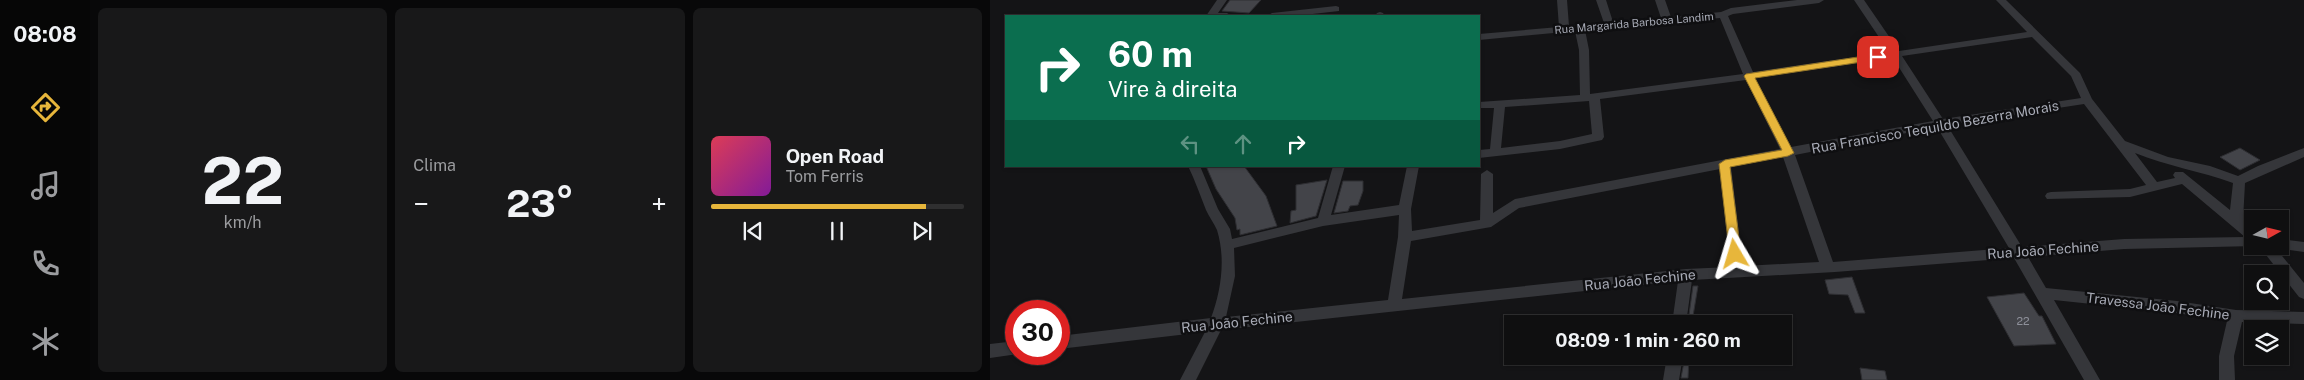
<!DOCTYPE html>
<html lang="pt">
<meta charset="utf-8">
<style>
:root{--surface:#0f0f10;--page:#181819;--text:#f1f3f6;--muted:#9b9c9f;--line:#2f2f30;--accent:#e7b63b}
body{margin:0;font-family:"Public Sans",sans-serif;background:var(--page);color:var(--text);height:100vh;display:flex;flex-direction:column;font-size:19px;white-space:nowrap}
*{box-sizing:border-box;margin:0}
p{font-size:16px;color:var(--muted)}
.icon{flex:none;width:28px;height:28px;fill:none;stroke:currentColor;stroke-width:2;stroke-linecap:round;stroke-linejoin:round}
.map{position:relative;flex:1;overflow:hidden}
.side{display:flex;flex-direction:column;gap:8px;padding:8px;background:#080809;width:900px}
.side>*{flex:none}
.top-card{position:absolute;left:15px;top:15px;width:475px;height:152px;border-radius:0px;box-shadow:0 1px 4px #0004,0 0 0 1px var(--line);background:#0b6e4f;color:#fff;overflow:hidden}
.needle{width:32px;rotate:82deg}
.controls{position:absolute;left:1254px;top:210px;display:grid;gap:10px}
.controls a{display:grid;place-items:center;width:45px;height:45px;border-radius:0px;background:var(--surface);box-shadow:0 1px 4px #0004,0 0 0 1px var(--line);font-size:25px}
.speed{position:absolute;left:15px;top:300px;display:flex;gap:10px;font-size:25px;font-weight:700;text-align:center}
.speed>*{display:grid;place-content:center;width:65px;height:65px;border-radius:50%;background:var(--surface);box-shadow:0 1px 4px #0004,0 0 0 1px var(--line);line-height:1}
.speed .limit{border:8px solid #d22;background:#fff;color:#111}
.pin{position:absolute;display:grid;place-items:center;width:42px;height:42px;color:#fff;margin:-21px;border-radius:10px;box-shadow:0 2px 8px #0006}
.me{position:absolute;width:55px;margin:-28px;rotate:353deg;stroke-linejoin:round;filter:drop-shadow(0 0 4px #0008)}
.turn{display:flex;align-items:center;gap:18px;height:105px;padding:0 20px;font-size:22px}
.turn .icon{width:65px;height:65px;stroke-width:2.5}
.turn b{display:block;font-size:35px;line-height:42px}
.lanes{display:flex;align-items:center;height:48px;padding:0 20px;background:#0003;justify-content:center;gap:25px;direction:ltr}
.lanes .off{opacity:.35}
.big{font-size:38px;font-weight:700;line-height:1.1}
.side .tile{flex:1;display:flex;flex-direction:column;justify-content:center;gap:8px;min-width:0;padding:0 18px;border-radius:8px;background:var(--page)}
.side .dial{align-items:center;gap:0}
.dial b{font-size:65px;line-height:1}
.song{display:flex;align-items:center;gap:15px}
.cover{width:60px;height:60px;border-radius:8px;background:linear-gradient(135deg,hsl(350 70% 55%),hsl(290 70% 35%))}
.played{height:5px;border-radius:2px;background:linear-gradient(90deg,var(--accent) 85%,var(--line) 85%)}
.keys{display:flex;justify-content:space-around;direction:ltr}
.heat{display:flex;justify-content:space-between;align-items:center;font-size:28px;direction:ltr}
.side .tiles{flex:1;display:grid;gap:8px;grid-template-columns:repeat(3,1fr)}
.trip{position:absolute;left:514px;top:315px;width:288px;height:50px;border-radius:0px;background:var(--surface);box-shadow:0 1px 4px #0004,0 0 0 1px var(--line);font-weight:700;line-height:50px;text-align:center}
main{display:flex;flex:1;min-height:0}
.tabs{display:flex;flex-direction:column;width:90px;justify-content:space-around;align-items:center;background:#060606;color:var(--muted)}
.tabs .icon{width:35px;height:35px}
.tabs .on{color:var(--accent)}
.tabs b{font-size:22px;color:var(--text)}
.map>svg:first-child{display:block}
</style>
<main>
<nav class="tabs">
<b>08:08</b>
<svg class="icon on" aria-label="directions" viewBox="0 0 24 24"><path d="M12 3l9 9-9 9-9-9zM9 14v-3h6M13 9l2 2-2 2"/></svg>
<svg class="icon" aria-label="music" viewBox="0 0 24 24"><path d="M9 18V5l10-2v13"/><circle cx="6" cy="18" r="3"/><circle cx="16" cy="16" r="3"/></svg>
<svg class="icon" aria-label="phone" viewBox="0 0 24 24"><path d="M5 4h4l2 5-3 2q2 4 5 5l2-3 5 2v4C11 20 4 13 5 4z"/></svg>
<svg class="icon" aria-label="climate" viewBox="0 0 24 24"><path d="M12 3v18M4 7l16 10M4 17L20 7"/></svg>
</nav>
<section class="side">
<div class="tiles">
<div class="tile dial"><b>22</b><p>km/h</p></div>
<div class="tile"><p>Clima</p>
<div class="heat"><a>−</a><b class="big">23°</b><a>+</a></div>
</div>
<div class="tile">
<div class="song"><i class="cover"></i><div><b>Open Road</b><p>Tom Ferris</p></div></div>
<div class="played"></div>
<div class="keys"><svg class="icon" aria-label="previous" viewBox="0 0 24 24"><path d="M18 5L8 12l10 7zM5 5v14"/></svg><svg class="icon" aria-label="pause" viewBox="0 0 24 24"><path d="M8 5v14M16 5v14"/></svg><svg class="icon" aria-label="next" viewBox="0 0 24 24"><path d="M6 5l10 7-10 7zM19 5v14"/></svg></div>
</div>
</div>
</section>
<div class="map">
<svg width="1314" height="380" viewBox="0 0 1314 380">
<rect width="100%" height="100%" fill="#141416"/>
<path fill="#434449" stroke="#2e2e32" d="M240,0H271L259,13L232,11Z
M1250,148L1270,160L1250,170L1230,157Z
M216,166H254L276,196L287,226L250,235V229L247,230L245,218L226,189Z
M337,180L326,216L300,223L301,211L306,210V185Z
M353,181H373V191L368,205L360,206L358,211L344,213Z
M862,277L875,313H865L858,295L839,294L835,280Z
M703,286H708L703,316L699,315Z
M1034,293L1049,316H1052L1066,344L1024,346L997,297Z
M695,356H699L698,378H691Z
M870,368L895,371L897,380H872Z"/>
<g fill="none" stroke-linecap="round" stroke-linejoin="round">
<path fill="#35363a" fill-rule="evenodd" d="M227,0H237L228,13H237L242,16H216Z
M567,0H577L579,26L614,23L606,0H616L623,22L671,18L665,0H675L681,17L731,12L741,8L807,0H834L829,3L743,14L738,16L763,72L899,52L864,0H874L909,51L1037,32L1006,0H1016L1090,73L1102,99L1135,141L1178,157L1220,166L1248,176L1268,166L1314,148V157L1255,183L1253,220L1262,228V246H1265L1134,249L1038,257L1056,288L1187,301L1246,310L1314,312V324L1252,322L1244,356L1245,380H1229V356L1237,321L1187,313L1064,300L1110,380H1094L1024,258L845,272L702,280L696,324H682L688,281L231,330L206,380H190L215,332L69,349V336L221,318C231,291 236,259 227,230C224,223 219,217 216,210C210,195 205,180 198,166H210L228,209L240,229L242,239L328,218L343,166H355L341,215L409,205L417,166H429L421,209L422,231L490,220L491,174L497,170L503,174V213L525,199L790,149L756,80L610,99L614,137L612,140L570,149L489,158V150L500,149L504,108H489V102L590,95L589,50L585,31L489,40V34L569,27ZM730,18L753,74L600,94L599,50L595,30ZM1042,37L1081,76L1091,98L953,119L912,56ZM903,58L943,121L801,147L765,78ZM599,101L602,134L570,141L511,148L515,107ZM1094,104L1156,185L1140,189L1061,192L1057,193L1055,196L1057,199L1140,197L1192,184L1255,237L1134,239L1032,247L957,125ZM947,127L1019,248L843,262L805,155ZM1145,153C1177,166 1210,171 1243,183L1240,210L1193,172H1185L1183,175L1185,178L1167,182ZM793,157L829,262L753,266L741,167ZM730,169L740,267L696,269L412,299L421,241L501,227L529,208ZM409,215L408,237L398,300L236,317L245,276L244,248L333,226Z
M346,6L349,7V11L305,16H277L282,13Z
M390,12L393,13L395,16H385L387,13Z
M1290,239L1314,242V252L1285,248L1290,246Z
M1269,246H1284L1314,283V299L1309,297Z
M26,341V354H28L0,358V344Z
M677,356H693L689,380H673Z"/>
</g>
<path fill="#e7b63b" stroke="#967626" d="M888,54L892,55V59L765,78L804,153L798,156L740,167L751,254L745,259L740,257L729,164L735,160L792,150L754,76L756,74Z"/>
<g text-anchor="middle" stroke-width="5" stroke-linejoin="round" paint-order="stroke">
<g font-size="11" fill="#a7aab5" stroke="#0f0f11">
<text transform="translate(644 23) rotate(-5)" y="4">Rua Margarida Barbosa Landim</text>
</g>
<g font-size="11" fill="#8e909a">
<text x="1033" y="325">22</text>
</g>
<g font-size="14" fill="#a7aab5" stroke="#0f0f11">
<text transform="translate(945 127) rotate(-10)" y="5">Rua Francisco Tequildo Bezerra Morais</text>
<text transform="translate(1053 250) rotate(-4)" y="5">Rua João Fechine</text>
<text transform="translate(650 280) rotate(-6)" y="5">Rua João Fechine</text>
<text transform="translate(1168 306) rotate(7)" y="5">Travessa João Fechine</text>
<text transform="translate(247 322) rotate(-6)" y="5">Rua João Fechine</text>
</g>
</g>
</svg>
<div class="controls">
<a><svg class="needle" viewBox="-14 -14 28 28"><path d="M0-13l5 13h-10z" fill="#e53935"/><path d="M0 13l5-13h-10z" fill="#9b9c9f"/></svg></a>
<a><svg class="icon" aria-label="search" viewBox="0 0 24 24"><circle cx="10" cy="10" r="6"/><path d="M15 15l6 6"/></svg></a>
<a><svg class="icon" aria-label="layers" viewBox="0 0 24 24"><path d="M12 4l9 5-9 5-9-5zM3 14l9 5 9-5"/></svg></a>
</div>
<div class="speed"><div class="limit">30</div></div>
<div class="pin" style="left:888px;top:57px;background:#d93025"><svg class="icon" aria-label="arrive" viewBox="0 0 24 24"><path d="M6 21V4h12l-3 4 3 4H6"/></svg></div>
<svg class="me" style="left:745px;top:254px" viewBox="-20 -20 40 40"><path d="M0-17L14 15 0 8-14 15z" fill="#e7b63b" stroke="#fff" stroke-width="4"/></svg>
<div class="trip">08:09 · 1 min · 260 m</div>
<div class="top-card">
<div class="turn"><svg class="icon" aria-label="right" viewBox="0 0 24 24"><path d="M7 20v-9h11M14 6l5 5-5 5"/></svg><div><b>60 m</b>Vire à direita</div></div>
<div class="lanes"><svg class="icon off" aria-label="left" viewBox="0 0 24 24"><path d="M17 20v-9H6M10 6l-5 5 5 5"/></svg><svg class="icon off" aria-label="ahead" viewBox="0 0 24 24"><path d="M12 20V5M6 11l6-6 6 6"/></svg><svg class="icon" aria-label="right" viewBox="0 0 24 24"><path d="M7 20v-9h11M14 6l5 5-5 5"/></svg></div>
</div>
</div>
</main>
